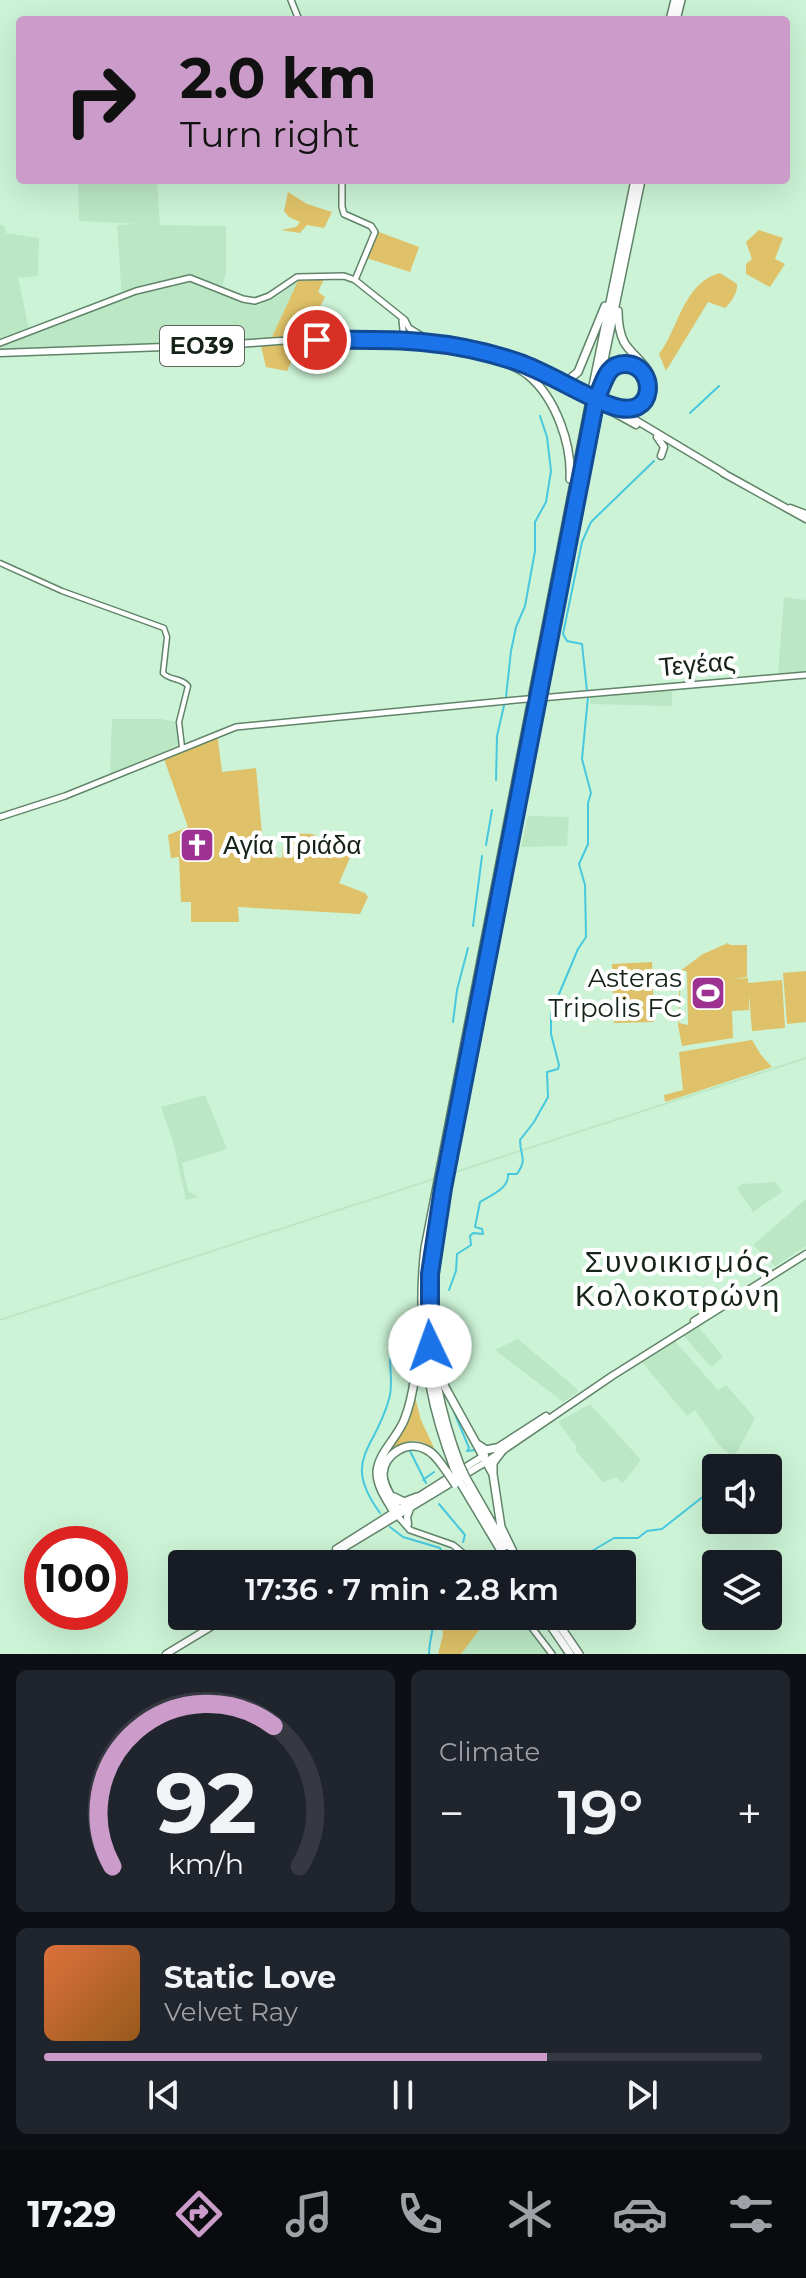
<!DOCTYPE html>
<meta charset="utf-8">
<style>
:root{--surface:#171b24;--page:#20242c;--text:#f1f3f6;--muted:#9ea1a6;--line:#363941;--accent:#cb9cc9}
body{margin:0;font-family:Montserrat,sans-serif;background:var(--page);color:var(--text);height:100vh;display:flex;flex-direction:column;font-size:30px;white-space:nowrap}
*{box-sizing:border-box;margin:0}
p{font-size:26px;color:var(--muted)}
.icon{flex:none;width:44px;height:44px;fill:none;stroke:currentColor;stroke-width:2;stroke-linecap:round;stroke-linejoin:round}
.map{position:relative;height:1654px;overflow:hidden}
.panel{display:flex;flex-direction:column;gap:16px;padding:16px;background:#0d0f14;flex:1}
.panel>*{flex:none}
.banner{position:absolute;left:16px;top:16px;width:774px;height:168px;border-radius:8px;box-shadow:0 8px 32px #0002;background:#cb9cc9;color:#111;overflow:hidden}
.fabs{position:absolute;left:702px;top:1454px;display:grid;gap:16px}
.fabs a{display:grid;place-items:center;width:80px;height:80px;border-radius:8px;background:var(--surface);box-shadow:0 8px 32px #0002;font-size:40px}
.speed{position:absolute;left:24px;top:1526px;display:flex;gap:16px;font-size:40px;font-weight:700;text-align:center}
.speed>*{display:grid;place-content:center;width:104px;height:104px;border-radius:50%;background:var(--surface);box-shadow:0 8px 32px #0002;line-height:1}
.speed .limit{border:12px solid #d22;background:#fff;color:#111}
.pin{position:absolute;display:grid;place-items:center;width:68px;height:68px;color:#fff;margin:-34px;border:4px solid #fff;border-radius:50%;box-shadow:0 2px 8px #0007}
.me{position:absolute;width:88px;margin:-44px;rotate:357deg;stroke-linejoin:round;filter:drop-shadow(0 0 6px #0008)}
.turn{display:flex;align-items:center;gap:28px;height:168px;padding:0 32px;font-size:36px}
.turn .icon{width:104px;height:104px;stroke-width:2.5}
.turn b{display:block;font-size:56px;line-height:68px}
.big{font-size:60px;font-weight:600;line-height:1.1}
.panel .widget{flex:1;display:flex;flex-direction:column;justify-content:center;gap:12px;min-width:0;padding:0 28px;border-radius:12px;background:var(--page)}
.panel .dial{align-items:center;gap:0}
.dial svg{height:208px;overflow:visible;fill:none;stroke:var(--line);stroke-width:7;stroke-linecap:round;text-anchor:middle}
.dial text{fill:var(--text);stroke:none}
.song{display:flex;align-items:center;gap:24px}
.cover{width:96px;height:96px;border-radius:12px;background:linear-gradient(135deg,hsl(20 70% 55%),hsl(30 70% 35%))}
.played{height:8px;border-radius:4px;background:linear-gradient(90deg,var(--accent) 70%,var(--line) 70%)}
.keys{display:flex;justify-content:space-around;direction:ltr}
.heat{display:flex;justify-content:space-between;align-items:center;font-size:44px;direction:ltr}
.panel .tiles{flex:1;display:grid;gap:16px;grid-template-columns:1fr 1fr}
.widget:last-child{grid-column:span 2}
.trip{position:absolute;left:168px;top:1550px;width:468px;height:80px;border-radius:8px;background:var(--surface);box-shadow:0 8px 32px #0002;font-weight:600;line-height:80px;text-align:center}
.menu{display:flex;height:128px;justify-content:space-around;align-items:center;background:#090b0e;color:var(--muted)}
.menu .icon{width:56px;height:56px}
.menu .selected{color:var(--accent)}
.menu b{font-size:36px;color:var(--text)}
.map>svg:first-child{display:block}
</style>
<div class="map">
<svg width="806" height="1654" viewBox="0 0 806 1654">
<rect width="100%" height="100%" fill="#ccf3d5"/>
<path fill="#bbe7c4" d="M78,180H157L160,225L226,226V272L222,287L240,300L259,305L278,296L287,287L298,281L271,339L0,351V225H4L6,233L39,238L38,276L18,278L30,334L122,300L117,225L138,224L79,221Z
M784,597L806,600V673L778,674Z
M672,689V706L590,704V695Z
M112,719H161L177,722L179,745L110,774Z
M528,816L569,817L567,846L521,847Z
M806,1057V1059L0,1321V1319Z
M205,1095L227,1149L182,1163L188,1191L198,1197L186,1200L173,1141L161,1107Z
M776,1182L782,1192L753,1212L737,1188L742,1184Z
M806,1199V1246L775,1266L753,1245Z
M698,1326L723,1357L711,1367L683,1335Z
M518,1339L564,1378L579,1391L563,1402L495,1350Z
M674,1340L718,1390L726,1385L755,1418L734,1458L720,1446L695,1410L687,1416L641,1361Z
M590,1404L641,1460L623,1483L616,1477L603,1482L575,1450L577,1447L558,1422Z
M490,1616H520L547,1654H461Z"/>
<path fill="#dec168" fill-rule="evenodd" d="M288,192L307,204L332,212L324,228L307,225L300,233L281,230L296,227L300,222L289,217L284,211Z
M759,230L783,238L775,259L785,264L770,287L746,274V264L752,259L746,242Z
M379,232L419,247L410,272L367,258Z
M720,273L737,284C738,292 731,303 725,308L708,302L666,371L659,354C679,328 683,283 720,273Z
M324,279L318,292L325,297L306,335L271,339L298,281Z
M299,344L287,371L266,367L261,346Z
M217,733L222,772L256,768L264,855L282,858L284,833L312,834L352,853L339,883L365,893L368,897L360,914L238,907L239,922H191V902H181L179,857L171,858L168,835L188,827L163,756Z
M728,943L730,945H747V977L731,979L748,978V983L782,980L785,1028L752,1031L749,994V1010L732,1011L733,1038L682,1046L678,1025L680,971L703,954ZM684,970L687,972L688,1025L679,1023L681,971Z
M652,962L654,1022L614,1023L612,964Z
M806,971V1022L787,1024L783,973Z
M752,1040L761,1055L772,1067L665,1102L664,1095L683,1090L679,1052Z
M413,1389L421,1420L435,1450C410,1430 398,1446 381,1463L397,1437Z
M441,1616H490L461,1654H438L443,1635Z"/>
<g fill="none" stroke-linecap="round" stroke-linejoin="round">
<path stroke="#47c8df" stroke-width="2" d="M690,413L719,386
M587,691L582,644L567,641L563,634L582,542L591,522L654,461
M496,780L497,736L506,697L511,651L516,627L525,606L535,551V522L546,502L551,471L547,437L540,416
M486,845L492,810
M473,926L482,856
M453,1022L457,990L468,948
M449,1290L456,1271L457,1254L471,1245L470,1236L473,1233L483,1234L482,1229L475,1227L480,1202C491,1195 509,1189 508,1174H517C528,1158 520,1157 520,1140L534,1122L548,1097L547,1072L558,1069L559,1065L551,1034V1013L578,949L586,937L585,885L579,864L588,844V803L591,793L582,759L588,697
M436,1319L440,1315
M452,1407L469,1448L467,1451L476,1450
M410,1451L426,1483
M423,1480L434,1472
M439,1504L465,1535L463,1542
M380,1513C341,1459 375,1451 389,1399C394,1383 388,1366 391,1350L403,1341
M390,1527L403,1537L440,1548L443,1554L442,1564
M448,1564L454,1552
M570,1564L614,1538H638L647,1531L662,1529L714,1488
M429,1654C429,1640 434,1630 434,1616"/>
<g stroke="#608469" stroke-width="7">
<path id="tertiary" d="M0,563L62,591L164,628L167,637L163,673C170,681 181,677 188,686L179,722L182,747"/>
</g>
<g stroke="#608469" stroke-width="8">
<path id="secondary" d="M291,0L299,20
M342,180V207L344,214L371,226L375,232L355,280
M402,320L404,340
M0,343L136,291L190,278L243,299L255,301L269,296L297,277L344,276L355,280L405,320L409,328L427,339
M540,698L806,675
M0,817L65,796L236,727L527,699
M395,1513L410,1530L453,1545L476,1564
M523,1616L552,1654"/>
</g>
<g stroke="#608469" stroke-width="9">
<path id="primary" d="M0,353C73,350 146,348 219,345C285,341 354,334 420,340C489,346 555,373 614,407
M580,394L636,425
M624,413L724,473
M657,437L664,447L661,456
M723,473L806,519
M790,508L806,514
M694,1321L728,1300
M495,1449L546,1416
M461,1470L485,1455
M408,1524L407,1517L410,1509
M336,1549L451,1476
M317,1564L486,1462L612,1376L806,1254
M166,1654L229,1616"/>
</g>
<g stroke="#608469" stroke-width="10">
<path id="motorway" d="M670,20L675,0
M676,20L681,0
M494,358C506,363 518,367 528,375C556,398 572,445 570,479
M603,380C614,361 634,359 646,378
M566,382L578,372L605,306
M593,386L635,180
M598,389L641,180
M610,405L626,410L635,409
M618,414C641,416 660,396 649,373C643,361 631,354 624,342C619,332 618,322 618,311
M436,1358L445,1387L493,1474L501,1527L519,1564
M477,1444L486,1450L496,1448
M460,1465C433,1394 423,1324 433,1248L594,408
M454,1468C426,1396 416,1325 425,1248L589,406
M493,1472V1463L502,1451
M466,1478L505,1546
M460,1482L509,1564
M394,1497L404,1502L417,1497
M398,1509C393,1498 383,1487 383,1474C384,1454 407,1440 425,1449C435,1453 441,1464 447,1472
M394,1512C387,1500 377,1487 377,1472C378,1453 399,1436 405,1418C415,1392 417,1359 419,1332
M544,1616L570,1654
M553,1616L579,1654"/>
</g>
<use href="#tertiary" stroke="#fff" stroke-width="4"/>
<use href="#secondary" stroke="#fff" stroke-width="5"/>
<use href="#primary" stroke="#fff" stroke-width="6"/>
<use href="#motorway" stroke="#fff" stroke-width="7"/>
<g stroke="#608469" stroke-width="10" stroke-linecap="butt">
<path id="motorway-bridge" d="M589,406L593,386
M594,408L598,389
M460,1465L466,1478
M454,1468L460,1482
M447,1472L455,1484"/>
</g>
<use href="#motorway-bridge" stroke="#fff" stroke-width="7"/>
</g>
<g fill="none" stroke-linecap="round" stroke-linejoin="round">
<g stroke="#114b97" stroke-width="20">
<path id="route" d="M317,340C392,339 451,338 523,364C554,376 582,395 612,406C658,422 657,364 625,364C605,364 604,385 596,399L443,1188L430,1274V1346"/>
</g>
<use href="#route" stroke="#1a73e8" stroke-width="14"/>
</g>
<defs>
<g id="church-square" transform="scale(1.8)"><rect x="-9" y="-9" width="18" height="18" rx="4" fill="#9d3293" stroke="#fff"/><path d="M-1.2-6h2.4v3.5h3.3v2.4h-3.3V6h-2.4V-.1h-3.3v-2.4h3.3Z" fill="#fff"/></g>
<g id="stadium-square" transform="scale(1.8)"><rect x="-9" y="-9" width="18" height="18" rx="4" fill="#9d3293" stroke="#fff"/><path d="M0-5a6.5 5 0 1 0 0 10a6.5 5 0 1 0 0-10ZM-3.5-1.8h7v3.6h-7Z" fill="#fff"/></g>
</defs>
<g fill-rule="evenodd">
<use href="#church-square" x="197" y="845"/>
<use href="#stadium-square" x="708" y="993"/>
</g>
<g text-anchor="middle" stroke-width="8" stroke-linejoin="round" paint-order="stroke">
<rect fill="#fff" stroke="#5b655d" stroke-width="2" x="160" y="326" width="84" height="40" rx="6"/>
<g font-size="24" font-weight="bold" fill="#152318">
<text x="202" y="354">ΕΟ39</text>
</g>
<g font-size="26" fill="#152318" stroke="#fff">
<text transform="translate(697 664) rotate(-5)" y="9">Τεγέας</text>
</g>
<g font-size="26" fill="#152318" stroke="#fff" text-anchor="start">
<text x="223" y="854">Αγία Τριάδα</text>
<text x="682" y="987" text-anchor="end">Asteras<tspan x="682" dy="30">Tripolis FC</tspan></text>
</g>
<g font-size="30" letter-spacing="2" fill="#152318" stroke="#fff">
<text x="678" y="1272">Συνοικισμός<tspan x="678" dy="34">Κολοκοτρώνη</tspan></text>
</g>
</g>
</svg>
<div class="fabs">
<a><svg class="icon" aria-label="sound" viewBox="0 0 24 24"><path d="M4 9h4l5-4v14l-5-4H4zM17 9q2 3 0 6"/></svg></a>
<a><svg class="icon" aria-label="layers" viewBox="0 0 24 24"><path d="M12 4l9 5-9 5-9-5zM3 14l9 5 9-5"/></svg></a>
</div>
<div class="speed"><div class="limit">100</div></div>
<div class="pin" style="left:317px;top:340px;background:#d93025"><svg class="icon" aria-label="arrive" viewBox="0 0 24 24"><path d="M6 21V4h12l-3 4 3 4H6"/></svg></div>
<svg class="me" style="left:430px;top:1346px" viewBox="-20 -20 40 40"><circle r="19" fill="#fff"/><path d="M0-13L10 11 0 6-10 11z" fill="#1a73e8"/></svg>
<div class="trip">17:36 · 7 min · 2.8 km</div>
<div class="banner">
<div class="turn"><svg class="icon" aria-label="right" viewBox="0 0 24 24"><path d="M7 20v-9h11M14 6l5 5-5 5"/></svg><div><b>2.0 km</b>Turn right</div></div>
</div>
</div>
<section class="panel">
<div class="tiles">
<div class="widget dial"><svg viewBox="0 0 100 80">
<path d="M14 69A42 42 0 1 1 86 69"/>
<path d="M14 69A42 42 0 0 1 76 15" stroke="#cb9cc9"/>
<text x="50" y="56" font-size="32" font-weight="700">92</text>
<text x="50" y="72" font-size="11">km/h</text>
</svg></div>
<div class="widget"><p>Climate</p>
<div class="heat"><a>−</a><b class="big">19°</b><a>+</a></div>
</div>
<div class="widget">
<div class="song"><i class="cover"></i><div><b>Static Love</b><p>Velvet Ray</p></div></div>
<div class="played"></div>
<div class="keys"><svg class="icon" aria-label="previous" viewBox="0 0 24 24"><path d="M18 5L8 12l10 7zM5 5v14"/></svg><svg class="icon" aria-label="pause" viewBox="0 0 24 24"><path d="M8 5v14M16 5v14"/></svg><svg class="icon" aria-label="next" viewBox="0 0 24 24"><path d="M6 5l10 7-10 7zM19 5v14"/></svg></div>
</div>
</div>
</section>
<nav class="menu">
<b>17:29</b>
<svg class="icon selected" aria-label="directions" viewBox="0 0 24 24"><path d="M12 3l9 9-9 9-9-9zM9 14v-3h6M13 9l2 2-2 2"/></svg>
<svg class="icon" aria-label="music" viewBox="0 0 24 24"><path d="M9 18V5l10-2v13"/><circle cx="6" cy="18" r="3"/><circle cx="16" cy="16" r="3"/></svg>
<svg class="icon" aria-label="phone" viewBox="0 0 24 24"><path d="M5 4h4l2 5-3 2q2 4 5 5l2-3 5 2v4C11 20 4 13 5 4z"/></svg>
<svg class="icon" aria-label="climate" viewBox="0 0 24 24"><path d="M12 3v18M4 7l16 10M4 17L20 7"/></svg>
<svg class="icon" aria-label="car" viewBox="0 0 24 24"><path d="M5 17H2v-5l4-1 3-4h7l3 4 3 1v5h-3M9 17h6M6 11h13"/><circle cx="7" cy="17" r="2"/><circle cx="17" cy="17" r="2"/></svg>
<svg class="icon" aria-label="filters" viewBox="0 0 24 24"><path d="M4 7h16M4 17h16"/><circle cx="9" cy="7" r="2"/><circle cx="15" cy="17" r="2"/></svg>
</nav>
